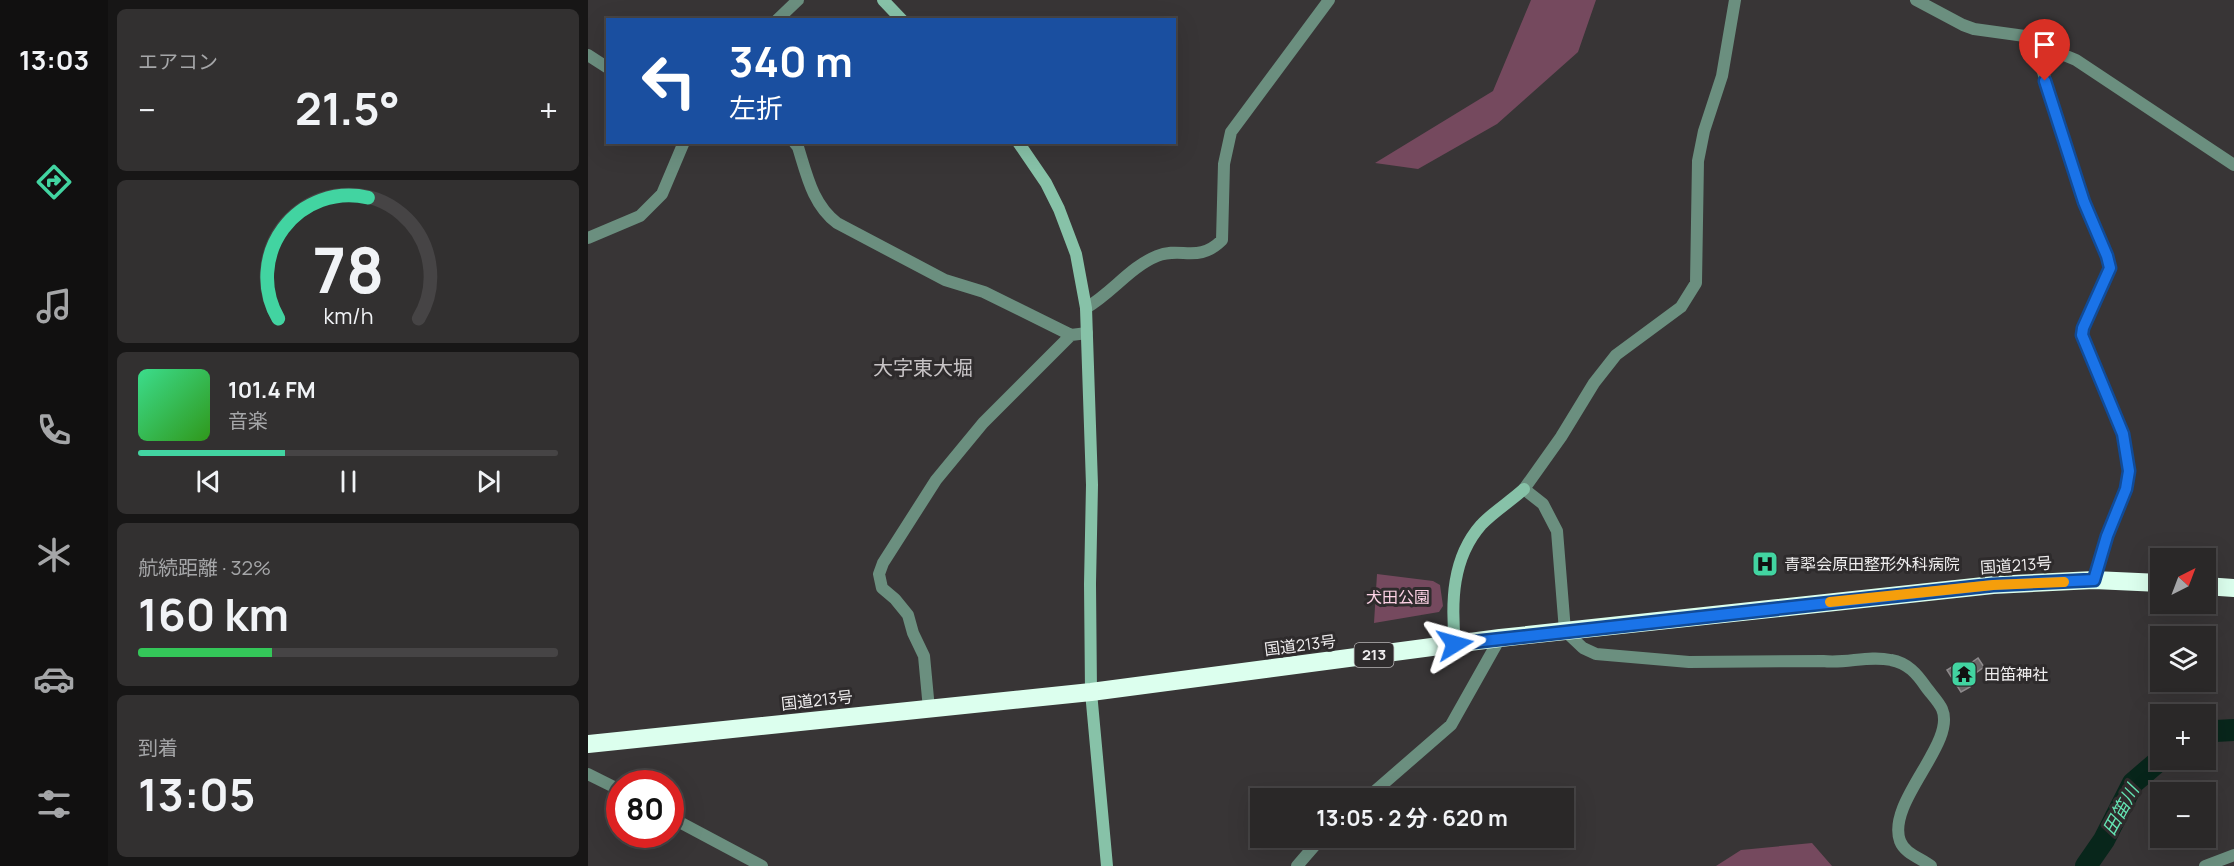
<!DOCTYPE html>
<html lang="ja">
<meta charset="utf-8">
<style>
:root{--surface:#2a2828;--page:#323030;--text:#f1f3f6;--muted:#a5a6a8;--line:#464445;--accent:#42d4a1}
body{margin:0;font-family:Manrope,"Noto Sans JP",sans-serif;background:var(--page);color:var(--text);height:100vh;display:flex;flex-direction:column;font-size:22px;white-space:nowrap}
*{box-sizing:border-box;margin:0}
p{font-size:20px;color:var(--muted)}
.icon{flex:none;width:33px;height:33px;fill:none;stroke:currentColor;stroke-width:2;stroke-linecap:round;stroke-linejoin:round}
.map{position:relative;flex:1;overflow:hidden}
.sheet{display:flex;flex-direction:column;gap:9px;padding:9px;background:#171616;width:480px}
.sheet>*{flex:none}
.guide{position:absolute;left:18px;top:18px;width:570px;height:126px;border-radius:0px;box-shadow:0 6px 24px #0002,0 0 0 2px var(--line);background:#1a4fa0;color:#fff;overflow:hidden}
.needle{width:39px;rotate:42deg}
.buttons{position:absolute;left:1562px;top:548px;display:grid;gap:12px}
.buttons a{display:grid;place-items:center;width:66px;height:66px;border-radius:0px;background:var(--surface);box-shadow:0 6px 24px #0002,0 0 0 2px var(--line);font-size:30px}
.speed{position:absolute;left:18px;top:770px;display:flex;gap:12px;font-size:30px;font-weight:700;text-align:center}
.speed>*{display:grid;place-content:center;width:78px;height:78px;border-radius:50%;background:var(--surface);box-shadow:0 6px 24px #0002,0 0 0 2px var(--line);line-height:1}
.speed .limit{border:9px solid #d22;background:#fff;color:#111}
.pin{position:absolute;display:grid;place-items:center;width:51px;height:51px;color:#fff;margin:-62px -26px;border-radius:50% 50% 50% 0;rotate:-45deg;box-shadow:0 0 6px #0007}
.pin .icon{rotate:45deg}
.me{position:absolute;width:66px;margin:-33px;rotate:82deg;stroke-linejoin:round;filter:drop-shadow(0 0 4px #0008)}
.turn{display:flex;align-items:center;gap:21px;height:126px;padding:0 24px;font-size:27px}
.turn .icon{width:78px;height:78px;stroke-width:2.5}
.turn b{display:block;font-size:42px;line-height:51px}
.big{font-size:45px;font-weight:700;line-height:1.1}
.sheet .tile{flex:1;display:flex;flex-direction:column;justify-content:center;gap:9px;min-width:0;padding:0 21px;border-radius:9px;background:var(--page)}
.sheet .dial{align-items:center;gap:0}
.dial svg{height:156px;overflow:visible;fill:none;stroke:var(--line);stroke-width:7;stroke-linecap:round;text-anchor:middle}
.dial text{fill:var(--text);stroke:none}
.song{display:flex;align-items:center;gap:18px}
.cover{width:72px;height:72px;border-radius:9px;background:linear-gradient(135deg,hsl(150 70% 55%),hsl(110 70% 35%))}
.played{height:6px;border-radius:3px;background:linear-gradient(90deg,var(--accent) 35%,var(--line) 35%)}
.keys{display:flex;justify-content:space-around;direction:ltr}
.heat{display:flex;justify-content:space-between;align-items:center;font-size:33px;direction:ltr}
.charge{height:9px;border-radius:4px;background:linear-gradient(90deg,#34c759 32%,var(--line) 0)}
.trip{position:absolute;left:662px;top:788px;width:324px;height:60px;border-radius:0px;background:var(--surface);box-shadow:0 6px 24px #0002,0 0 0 2px var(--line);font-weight:700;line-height:60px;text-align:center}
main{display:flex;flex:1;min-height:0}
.menu{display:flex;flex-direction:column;width:108px;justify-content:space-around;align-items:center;background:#111010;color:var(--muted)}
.menu .icon{width:42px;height:42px}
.menu .current{color:var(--accent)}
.menu b{font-size:27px;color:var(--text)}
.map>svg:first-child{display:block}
</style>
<main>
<nav class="menu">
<b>13:03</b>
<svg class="icon current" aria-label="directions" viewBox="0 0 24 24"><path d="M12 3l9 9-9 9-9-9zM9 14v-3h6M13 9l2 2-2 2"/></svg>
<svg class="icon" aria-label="music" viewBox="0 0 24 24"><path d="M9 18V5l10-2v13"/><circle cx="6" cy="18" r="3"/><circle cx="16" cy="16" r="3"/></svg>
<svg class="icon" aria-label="phone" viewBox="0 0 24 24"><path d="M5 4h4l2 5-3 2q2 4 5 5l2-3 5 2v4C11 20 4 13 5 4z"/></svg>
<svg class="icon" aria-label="climate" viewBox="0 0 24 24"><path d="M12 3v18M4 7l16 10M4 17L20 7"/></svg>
<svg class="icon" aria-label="car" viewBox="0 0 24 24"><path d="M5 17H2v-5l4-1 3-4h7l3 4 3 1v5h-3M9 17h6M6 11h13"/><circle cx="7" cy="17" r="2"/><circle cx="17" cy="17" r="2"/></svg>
<svg class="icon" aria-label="filters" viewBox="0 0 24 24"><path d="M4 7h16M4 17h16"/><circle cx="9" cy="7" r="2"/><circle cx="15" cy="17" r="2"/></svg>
</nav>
<section class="sheet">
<div class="tile"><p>エアコン</p>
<div class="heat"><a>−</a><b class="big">21.5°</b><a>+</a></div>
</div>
<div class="tile dial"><svg viewBox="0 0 100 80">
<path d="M14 69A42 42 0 1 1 86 69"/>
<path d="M14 69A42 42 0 0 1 60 7" stroke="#42d4a1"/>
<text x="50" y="56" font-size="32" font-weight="700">78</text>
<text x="50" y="72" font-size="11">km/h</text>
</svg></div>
<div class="tile">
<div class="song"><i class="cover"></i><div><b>101.4 FM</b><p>音楽</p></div></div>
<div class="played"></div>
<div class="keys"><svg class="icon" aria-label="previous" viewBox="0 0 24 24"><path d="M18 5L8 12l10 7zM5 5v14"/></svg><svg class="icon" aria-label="pause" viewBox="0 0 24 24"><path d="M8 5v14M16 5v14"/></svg><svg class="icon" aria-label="next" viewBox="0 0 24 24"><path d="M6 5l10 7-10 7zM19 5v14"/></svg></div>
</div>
<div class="tile"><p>航続距離 · 32%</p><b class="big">160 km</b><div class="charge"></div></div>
<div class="tile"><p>到着</p><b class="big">13:05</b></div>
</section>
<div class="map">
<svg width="1646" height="866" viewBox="0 0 1646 866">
<rect width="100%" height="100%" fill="#383536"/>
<path fill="#75495e" d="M943,0H1008L990,52L909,124L830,169L787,163L905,91Z
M789,574L845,581L852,585L855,606L851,612L786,623Z
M1224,843L1244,866H1128L1153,850Z"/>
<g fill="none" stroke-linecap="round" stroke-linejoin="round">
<path stroke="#08261b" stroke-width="22" d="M1617,734L1627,731L1646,730
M1498,866L1516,840L1545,783L1573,759"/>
</g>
<path fill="#696667" stroke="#8e8a8c" stroke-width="1.5" d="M1390,658L1396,667L1378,680L1382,687L1373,692L1359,670L1369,664L1373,670Z"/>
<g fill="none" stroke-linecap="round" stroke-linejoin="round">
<path stroke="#6b8f7f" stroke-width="12" d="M1147,0L1134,76L1116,131L1110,161L1108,283L1093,307L1028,355L1006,383L973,437L936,489L955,504L969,531L977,631L995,648L1008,654L1101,662L1235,661C1258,664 1280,655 1303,660C1320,663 1329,674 1338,687C1343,694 1351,702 1354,709C1369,743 1298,802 1312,841C1317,854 1333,858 1343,866
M1328,0L1375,25L1386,29L1444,37L1459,48L1488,60L1646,165
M189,20L210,0
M1444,37L1496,202L1519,256L1522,268L1495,328L1494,335L1535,434L1541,471L1538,489L1519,536L1506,580
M0,55L20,68
M206,142L210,147C219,176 225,205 249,223L357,280L396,292L483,335L499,333
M0,238L52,216L74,194L96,142
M498,308C524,293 542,267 569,256C593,246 610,264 634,240L636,164L643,132L741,0
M341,709L336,656L325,633L320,615L307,599L294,588L291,574L295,563L348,480L395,423L483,335
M0,774L32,790
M779,798L863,725L912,638
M82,817L174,866
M709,866L734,837
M1617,866L1646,855"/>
<path stroke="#87c2a8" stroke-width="12" d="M295,0L314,20
M430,142L458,183L471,209L488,254L498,308L504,485L502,584L503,692L519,866
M867,644C863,602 864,558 893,525C905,512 923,501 936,489"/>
<path stroke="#dcffee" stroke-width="18" d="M1617,586L1646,588
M0,744L503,692L912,638L1405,585L1506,580L1572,583"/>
</g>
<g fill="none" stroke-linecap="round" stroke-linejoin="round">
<g stroke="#114b97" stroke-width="15">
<path id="route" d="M867,644L1405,585L1506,580L1519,536L1538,489L1541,471L1535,434L1494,335L1495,328L1522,268L1519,256L1496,202L1457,81"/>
</g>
<use href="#route" stroke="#1a73e8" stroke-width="10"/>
<path stroke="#f59e0b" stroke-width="10" d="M1242,602L1405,585L1476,582"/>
</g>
<defs>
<g id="hospital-square" transform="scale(1.35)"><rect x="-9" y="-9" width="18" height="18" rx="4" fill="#42d4a1" stroke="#2e2b2c"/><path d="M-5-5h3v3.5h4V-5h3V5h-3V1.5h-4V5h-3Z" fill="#111"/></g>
<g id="temple-square" transform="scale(1.35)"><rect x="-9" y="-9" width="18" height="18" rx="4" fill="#42d4a1" stroke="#2e2b2c"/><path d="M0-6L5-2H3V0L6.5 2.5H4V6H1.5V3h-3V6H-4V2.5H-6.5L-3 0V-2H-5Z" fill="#111"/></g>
</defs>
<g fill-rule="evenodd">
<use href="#hospital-square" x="1177" y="564"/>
<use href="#temple-square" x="1376" y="674"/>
</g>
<g text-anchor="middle" stroke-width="6" stroke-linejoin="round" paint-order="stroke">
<rect fill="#2e2b2c" stroke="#b5b3b4" stroke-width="1.5" x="766.5" y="643" width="39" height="24" rx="4.5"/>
<g font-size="15" font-weight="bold" fill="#efedee">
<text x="786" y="660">213</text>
</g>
<g font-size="16" fill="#efedee" stroke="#2e2b2c" text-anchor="start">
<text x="1196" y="570">青翆会原田整形外科病院</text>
<text x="1396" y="680">田笛神社</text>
</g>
<g font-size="16" fill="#efedee" stroke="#2e2b2c">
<text transform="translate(1428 565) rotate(-4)" y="6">国道213号</text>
<text transform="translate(712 645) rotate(-7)" y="6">国道213号</text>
<text transform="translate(229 700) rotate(-6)" y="6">国道213号</text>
</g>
<g font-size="16" fill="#fdd2e5" stroke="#2e2b2c">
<text x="810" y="603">犬田公園</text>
</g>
<g font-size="18" font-style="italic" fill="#65e5b4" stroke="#2e2b2c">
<text transform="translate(1533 810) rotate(-61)" y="6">田笛川</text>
</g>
<g font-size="20" fill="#c8c4c6" stroke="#2e2b2c">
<text x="335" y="375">大字東大堀</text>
</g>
</g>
</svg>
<div class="buttons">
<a><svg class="needle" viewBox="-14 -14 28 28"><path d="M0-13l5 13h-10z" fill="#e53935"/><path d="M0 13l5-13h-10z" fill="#a5a6a8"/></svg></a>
<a><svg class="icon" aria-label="layers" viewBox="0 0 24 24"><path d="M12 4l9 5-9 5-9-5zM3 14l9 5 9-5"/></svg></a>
<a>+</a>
<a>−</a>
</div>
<div class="speed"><div class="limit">80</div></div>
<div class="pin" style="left:1457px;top:81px;background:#d93025"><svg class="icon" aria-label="arrive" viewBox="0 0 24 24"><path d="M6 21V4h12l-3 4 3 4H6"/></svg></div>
<svg class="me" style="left:867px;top:644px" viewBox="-20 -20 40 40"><path d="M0-17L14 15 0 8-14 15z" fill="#1a73e8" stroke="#fff" stroke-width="4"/></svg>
<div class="trip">13:05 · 2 分 · 620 m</div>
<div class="guide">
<div class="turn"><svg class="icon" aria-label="left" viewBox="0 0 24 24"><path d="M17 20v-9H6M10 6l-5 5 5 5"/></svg><div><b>340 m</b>左折</div></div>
</div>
</div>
</main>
